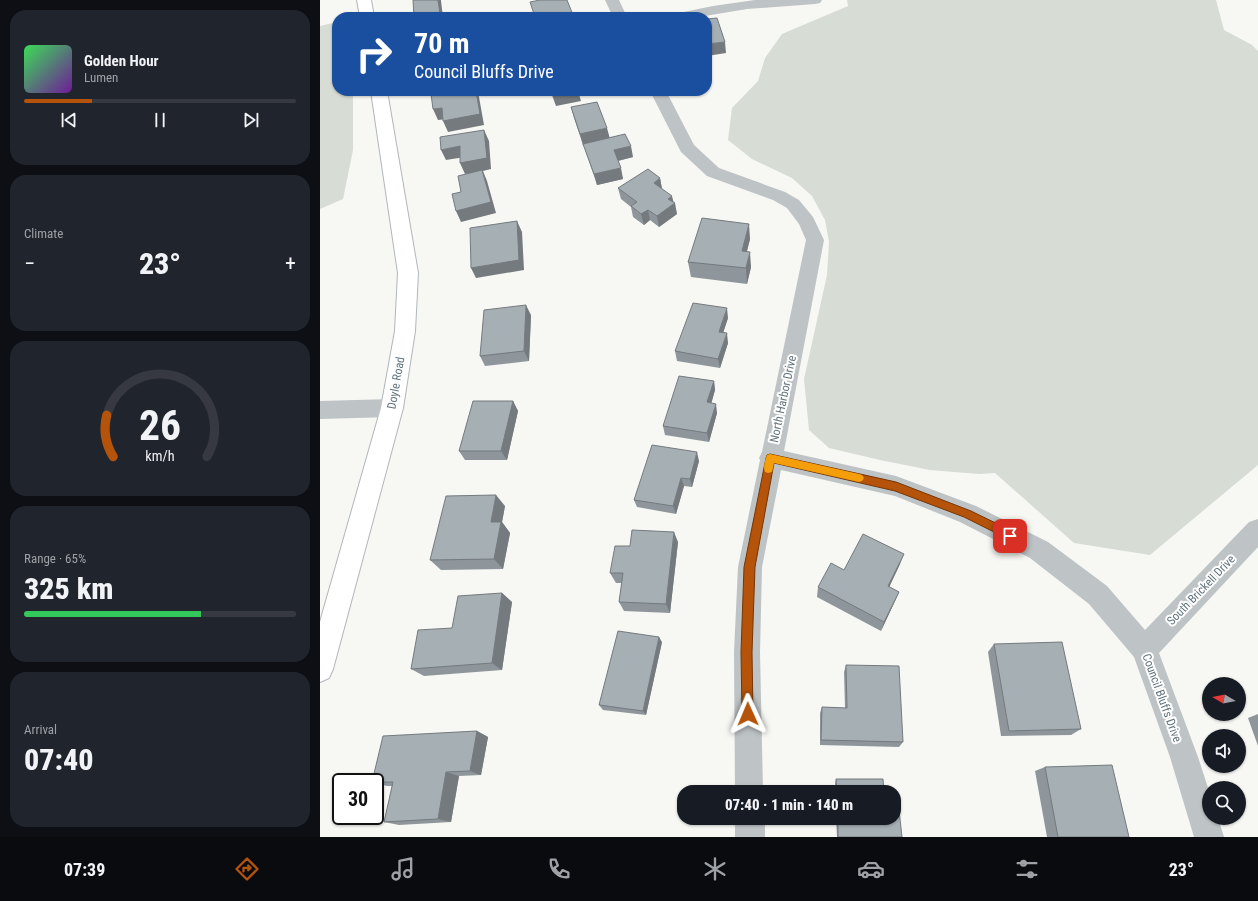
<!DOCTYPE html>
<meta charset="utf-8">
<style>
:root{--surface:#171b24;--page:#20242c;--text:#f1f3f6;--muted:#9ea1a6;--line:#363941;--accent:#b45309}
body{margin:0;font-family:"Roboto Condensed",sans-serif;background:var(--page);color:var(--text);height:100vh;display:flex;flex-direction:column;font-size:15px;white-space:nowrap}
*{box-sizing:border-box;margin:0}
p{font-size:13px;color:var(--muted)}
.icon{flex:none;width:22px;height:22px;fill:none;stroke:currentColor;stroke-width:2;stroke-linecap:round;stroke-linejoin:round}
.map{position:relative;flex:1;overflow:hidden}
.side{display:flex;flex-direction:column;gap:10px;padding:10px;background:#0d0f14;width:320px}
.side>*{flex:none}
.hud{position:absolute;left:12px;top:12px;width:380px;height:84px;border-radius:16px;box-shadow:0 1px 3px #0004;background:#1a4fa0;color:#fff;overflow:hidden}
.needle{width:26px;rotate:280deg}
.fabs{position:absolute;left:882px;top:677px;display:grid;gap:8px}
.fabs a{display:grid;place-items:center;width:44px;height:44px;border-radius:50%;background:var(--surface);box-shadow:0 1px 3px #0004;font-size:20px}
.speed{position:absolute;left:12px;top:773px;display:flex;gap:8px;font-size:20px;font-weight:700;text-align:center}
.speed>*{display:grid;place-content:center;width:52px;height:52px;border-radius:50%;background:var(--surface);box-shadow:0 1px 3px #0004;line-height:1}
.speed .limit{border:2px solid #111;border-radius:6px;background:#fff;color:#111}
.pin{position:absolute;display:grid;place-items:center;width:34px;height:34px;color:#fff;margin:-17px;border-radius:8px;box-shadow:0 2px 6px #0006}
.me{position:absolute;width:44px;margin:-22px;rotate:359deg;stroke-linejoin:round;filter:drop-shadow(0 0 3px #0008)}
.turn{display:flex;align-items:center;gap:14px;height:84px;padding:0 16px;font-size:18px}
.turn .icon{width:52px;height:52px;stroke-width:2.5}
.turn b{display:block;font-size:28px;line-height:34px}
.big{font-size:30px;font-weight:800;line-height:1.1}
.side .tile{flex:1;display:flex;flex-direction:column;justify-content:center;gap:6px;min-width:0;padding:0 14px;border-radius:16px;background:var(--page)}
.side .dial{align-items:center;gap:0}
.dial svg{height:104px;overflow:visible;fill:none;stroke:var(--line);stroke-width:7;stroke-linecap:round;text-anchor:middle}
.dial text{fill:var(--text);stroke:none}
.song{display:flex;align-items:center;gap:12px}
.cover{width:48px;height:48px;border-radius:6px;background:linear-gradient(135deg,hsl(130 70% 55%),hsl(280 70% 35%))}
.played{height:4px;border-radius:2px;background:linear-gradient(90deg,var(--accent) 25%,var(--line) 25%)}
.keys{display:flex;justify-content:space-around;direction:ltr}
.heat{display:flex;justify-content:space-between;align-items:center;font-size:22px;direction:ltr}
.charge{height:6px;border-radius:3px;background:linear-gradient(90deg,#34c759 65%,var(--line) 0)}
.trip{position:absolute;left:357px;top:785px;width:224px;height:40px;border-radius:16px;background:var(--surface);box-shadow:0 1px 3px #0004;font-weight:800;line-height:40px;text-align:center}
.tabs{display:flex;height:64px;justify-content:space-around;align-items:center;background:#090b0e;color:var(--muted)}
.tabs .icon{width:28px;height:28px}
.tabs .selected{color:var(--accent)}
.tabs b{font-size:18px;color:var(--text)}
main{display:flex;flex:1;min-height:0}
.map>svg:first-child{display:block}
</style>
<main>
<section class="side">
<div class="tile">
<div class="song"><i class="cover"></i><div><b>Golden Hour</b><p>Lumen</p></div></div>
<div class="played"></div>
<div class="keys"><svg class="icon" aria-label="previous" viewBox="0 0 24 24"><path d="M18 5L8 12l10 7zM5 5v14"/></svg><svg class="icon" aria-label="pause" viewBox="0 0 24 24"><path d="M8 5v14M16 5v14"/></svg><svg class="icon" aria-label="next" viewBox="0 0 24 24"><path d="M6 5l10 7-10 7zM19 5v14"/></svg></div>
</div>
<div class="tile"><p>Climate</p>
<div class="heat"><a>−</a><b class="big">23°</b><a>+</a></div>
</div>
<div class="tile dial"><svg viewBox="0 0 100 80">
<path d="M14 69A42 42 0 1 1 86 69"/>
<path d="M14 69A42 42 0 0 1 9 37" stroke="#b45309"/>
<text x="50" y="56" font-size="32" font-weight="700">26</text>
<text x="50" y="72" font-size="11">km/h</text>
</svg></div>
<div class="tile"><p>Range · 65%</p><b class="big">325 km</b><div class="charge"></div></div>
<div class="tile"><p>Arrival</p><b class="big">07:40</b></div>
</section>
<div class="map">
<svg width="938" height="837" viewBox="0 0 938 837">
<rect width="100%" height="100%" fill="#f7f7f4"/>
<path fill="#d7dcd4" d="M527,0H896L904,30L932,45L938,51V465L830,555L754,543L675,473L659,474L610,470L560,460L509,448L489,430L484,379L507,275L509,242L505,220L492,196L472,178L432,159L408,140L412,108L438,81L445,58L462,34L528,6Z
M17,22V91H33V150L23,199L0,209V26Z"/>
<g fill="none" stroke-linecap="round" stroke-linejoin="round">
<g stroke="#b1b7bb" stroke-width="2">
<path id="secondary" d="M37,0H51L54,17H40Z
M51,91H67L98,273L95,331L83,408L13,669L9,678L0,682V622L61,408L75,331L78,273Z"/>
</g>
<path fill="#bec3c6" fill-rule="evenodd" d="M285,0H299L307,17H293Z
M435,0H502L500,3L495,4L427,9L379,17H352L354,14L393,6Z
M330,91H346L374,145L399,168L465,192L479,200L493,217L504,240L464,451L576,476L656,506L728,542L787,586L825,630L929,522L938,519V547L839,653L878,757L889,791V818H898L904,837H874L850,757L814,657L769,604L710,558L640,522L575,496L461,470L442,567L440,652L443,792H415L414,652L418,567L440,460L439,458L442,452L486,240L479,224L467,208L453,200L387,176L361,152Z
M72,399L80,402L83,408L80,414L72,417L0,419V401Z
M415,818H445V837H415Z"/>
<use href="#secondary" fill="#fff" fill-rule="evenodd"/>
</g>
<path fill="#8e969b" d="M251,107L313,157L298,161L303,179L277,185L267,155L264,145H263L254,118Z
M340,178L342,189L353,202L357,214L339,227L330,220L324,225L313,217L311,207L301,199L298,188Z
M430,239L427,251L431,267L427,284L371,277L368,262Z
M211,315L209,361L165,366L160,356Z
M408,318L403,333L408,343L400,368L357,361L355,351Z
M394,381L395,390L391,403L397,413L389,442L345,435L343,426Z
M193,401L198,411L187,460H145L139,451Z
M379,461L372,487L364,486L356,514L317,507L314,500Z
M185,506L182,522L190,533L183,569L121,570L110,560Z
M358,542L350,613L304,611L299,602L302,583H296L290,573L310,546Z
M580,564L569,587L579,592L575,601L561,631L497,597L498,587L524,570Z
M182,593L192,602L182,670L104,676L91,669L132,628Z
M342,642L326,715L283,710L279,705Z
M674,644L761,729L751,735L681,736L668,652Z
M526,665L583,742L579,747L500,745V713L502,707L525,708L524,672Z
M938,714V746L928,718Z
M157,731L168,737L161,775L139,776L131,822L79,825L64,822L72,786H67L55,783V782Z
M725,767L809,837H727L715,771Z
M516,779L564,792H515V783Z
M516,818H574L582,837H517Z"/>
<path fill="#747a7e" d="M118,0H121V1L123,17H102Z
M253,15V17H243Z
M405,42L406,53L387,56V44Z
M156,91H157L159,97L164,125L128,132L123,121Z
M253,91H258L261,101L236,106L232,95Z
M122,108L127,119L118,120L113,109Z
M287,128L290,139L263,145L260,134Z
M164,130L169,141L171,169L163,171L167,181L176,213L141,222L136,211L162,171L145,174L140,163Z
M140,146L145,157L126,160L121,150Z
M311,146L313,157L297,161L294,150Z
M301,168L303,179L277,185L274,174Z
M340,178L342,189L334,183Z
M352,196L354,204L355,203L357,214L339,227L337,216L348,199Z
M328,210L330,220L324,225L321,214Z
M197,221L202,232L204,270L156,278L151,268Z
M429,224L430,239L423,266L422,251Z
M430,252L431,267L427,284L426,268Z
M206,305L211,315L209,361L204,351Z
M407,308L408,318L400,342L399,332Z
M407,333L408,343L400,368L398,359Z
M394,381L395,390L389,412L387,402Z
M193,401L198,411L187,460L181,451Z
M396,404L397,413L389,442L387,433Z
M377,452L379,461L372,487L370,479Z
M361,478L364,486L356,514L353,506Z
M176,495L185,506L182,522L190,533L183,569L174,559L171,522Z
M354,532L358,542L350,613L346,604Z
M584,554L580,564L565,596L568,586Z
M579,592L575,601L561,631L564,622Z
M182,593L192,602L182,670L172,663Z
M339,637L342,642L326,715L323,711Z
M157,731L168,737L161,775L150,771Z
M126,772L139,776L131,822L118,819Z"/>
<path fill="#a5afb4" stroke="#747a7e" d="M93,0H118L120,14L102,17H94Z
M220,0H247L253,15L243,17H215L210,2Z
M397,18L405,42L387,44V19Z
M128,91H156L160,114L123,121L122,108L113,109L111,94Z
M232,91H253L232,95Z
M277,102L287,128L260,134L251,107Z
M164,130L167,158L140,163V146L121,150L120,137Z
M305,134L311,146L294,150L301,168L274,174L263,144Z
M328,169L340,178L334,183L352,196L348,199L355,203L337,216L328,210L321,214L311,206L317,202L298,188Z
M162,170L171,202L136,211L132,194L141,192L138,176Z
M382,218L429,224L422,251L430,252L426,268L368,262Z
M197,221L199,260L151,268L150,228Z
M373,303L407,308L399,332L407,333L398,359L355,351Z
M206,305L204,351L160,356L164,310Z
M359,376L394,381L387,402L396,404L387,433L343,426Z
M153,401H193L181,451H139Z
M332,445L377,452L370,479L361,478L353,506L314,500Z
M176,495L171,522H181L174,559L110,560L126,496Z
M312,530L354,532L346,604L299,602L303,573H290L295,546H310Z
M543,534L584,554L568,586L579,592L564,622L498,587L511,563L524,570Z
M182,593L172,663L91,669L98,630L132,628L138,596Z
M298,631L339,637L323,711L279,705Z
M742,642L761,729L689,731L674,644Z
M526,665L579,666L583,742L501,740L502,707L527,708Z
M157,731L150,771L126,772L118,819L64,822L73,782H52L63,736Z
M792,765L809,837H738L725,767Z
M516,779H563L564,792H517Z
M574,810H579L582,837H518V818H574Z"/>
<path fill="#b45309" stroke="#753606" d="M450,454L576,482L651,511L694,532L695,536L694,539L690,540L644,517L575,491L454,463L435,567L432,652L433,714L432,718L428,720L424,718L422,714L421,652L424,567L446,458L447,455Z"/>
<path fill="#f59e0b" d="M450,454L539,474L542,475L544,478L542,481L539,482L454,463L452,472L448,473L445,472C443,467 445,460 447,455Z"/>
<g text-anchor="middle" stroke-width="4" stroke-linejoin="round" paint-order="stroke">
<g font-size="12" fill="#63757e" stroke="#fff">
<text transform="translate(76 383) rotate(-80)" y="4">Doyle Road</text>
<text transform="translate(463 399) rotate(-78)" y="4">North Harbor Drive</text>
<text transform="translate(881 590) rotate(-46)" y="4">South Brickell Drive</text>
<text transform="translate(842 698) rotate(70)" y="4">Council Bluffs Drive</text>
</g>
</g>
</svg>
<div class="fabs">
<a><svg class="needle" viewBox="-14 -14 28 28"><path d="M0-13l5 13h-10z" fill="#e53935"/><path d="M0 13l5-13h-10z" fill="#9ea1a6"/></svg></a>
<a><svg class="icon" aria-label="sound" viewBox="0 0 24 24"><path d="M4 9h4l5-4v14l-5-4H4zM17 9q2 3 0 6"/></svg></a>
<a><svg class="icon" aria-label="search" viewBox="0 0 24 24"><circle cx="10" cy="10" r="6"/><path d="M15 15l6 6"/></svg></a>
</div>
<div class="speed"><div class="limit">30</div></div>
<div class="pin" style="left:690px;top:536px;background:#d93025"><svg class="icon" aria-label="arrive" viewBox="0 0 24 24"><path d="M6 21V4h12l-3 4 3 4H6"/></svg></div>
<svg class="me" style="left:428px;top:714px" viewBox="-20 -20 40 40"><path d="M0-17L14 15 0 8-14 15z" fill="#b45309" stroke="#fff" stroke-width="4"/></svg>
<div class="trip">07:40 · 1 min · 140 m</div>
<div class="hud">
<div class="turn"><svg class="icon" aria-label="right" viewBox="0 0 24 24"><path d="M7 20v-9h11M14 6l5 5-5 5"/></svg><div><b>70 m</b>Council Bluffs Drive</div></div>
</div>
</div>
</main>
<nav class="tabs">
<b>07:39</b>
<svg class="icon selected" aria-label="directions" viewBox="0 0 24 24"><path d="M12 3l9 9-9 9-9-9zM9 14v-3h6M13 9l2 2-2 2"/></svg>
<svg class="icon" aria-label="music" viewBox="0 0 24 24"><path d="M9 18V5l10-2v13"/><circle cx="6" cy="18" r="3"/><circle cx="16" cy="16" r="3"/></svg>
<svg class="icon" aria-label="phone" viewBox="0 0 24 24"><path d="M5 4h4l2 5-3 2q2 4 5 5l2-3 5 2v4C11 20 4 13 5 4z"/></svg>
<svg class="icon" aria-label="climate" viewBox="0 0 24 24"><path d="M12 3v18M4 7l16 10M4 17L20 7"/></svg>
<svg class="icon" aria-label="car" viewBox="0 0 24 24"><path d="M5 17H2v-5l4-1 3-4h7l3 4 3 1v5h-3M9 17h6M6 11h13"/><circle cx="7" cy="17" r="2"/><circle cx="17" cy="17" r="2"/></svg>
<svg class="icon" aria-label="filters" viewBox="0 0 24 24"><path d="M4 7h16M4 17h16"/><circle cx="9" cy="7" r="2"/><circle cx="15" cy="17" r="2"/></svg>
<b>23°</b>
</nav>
